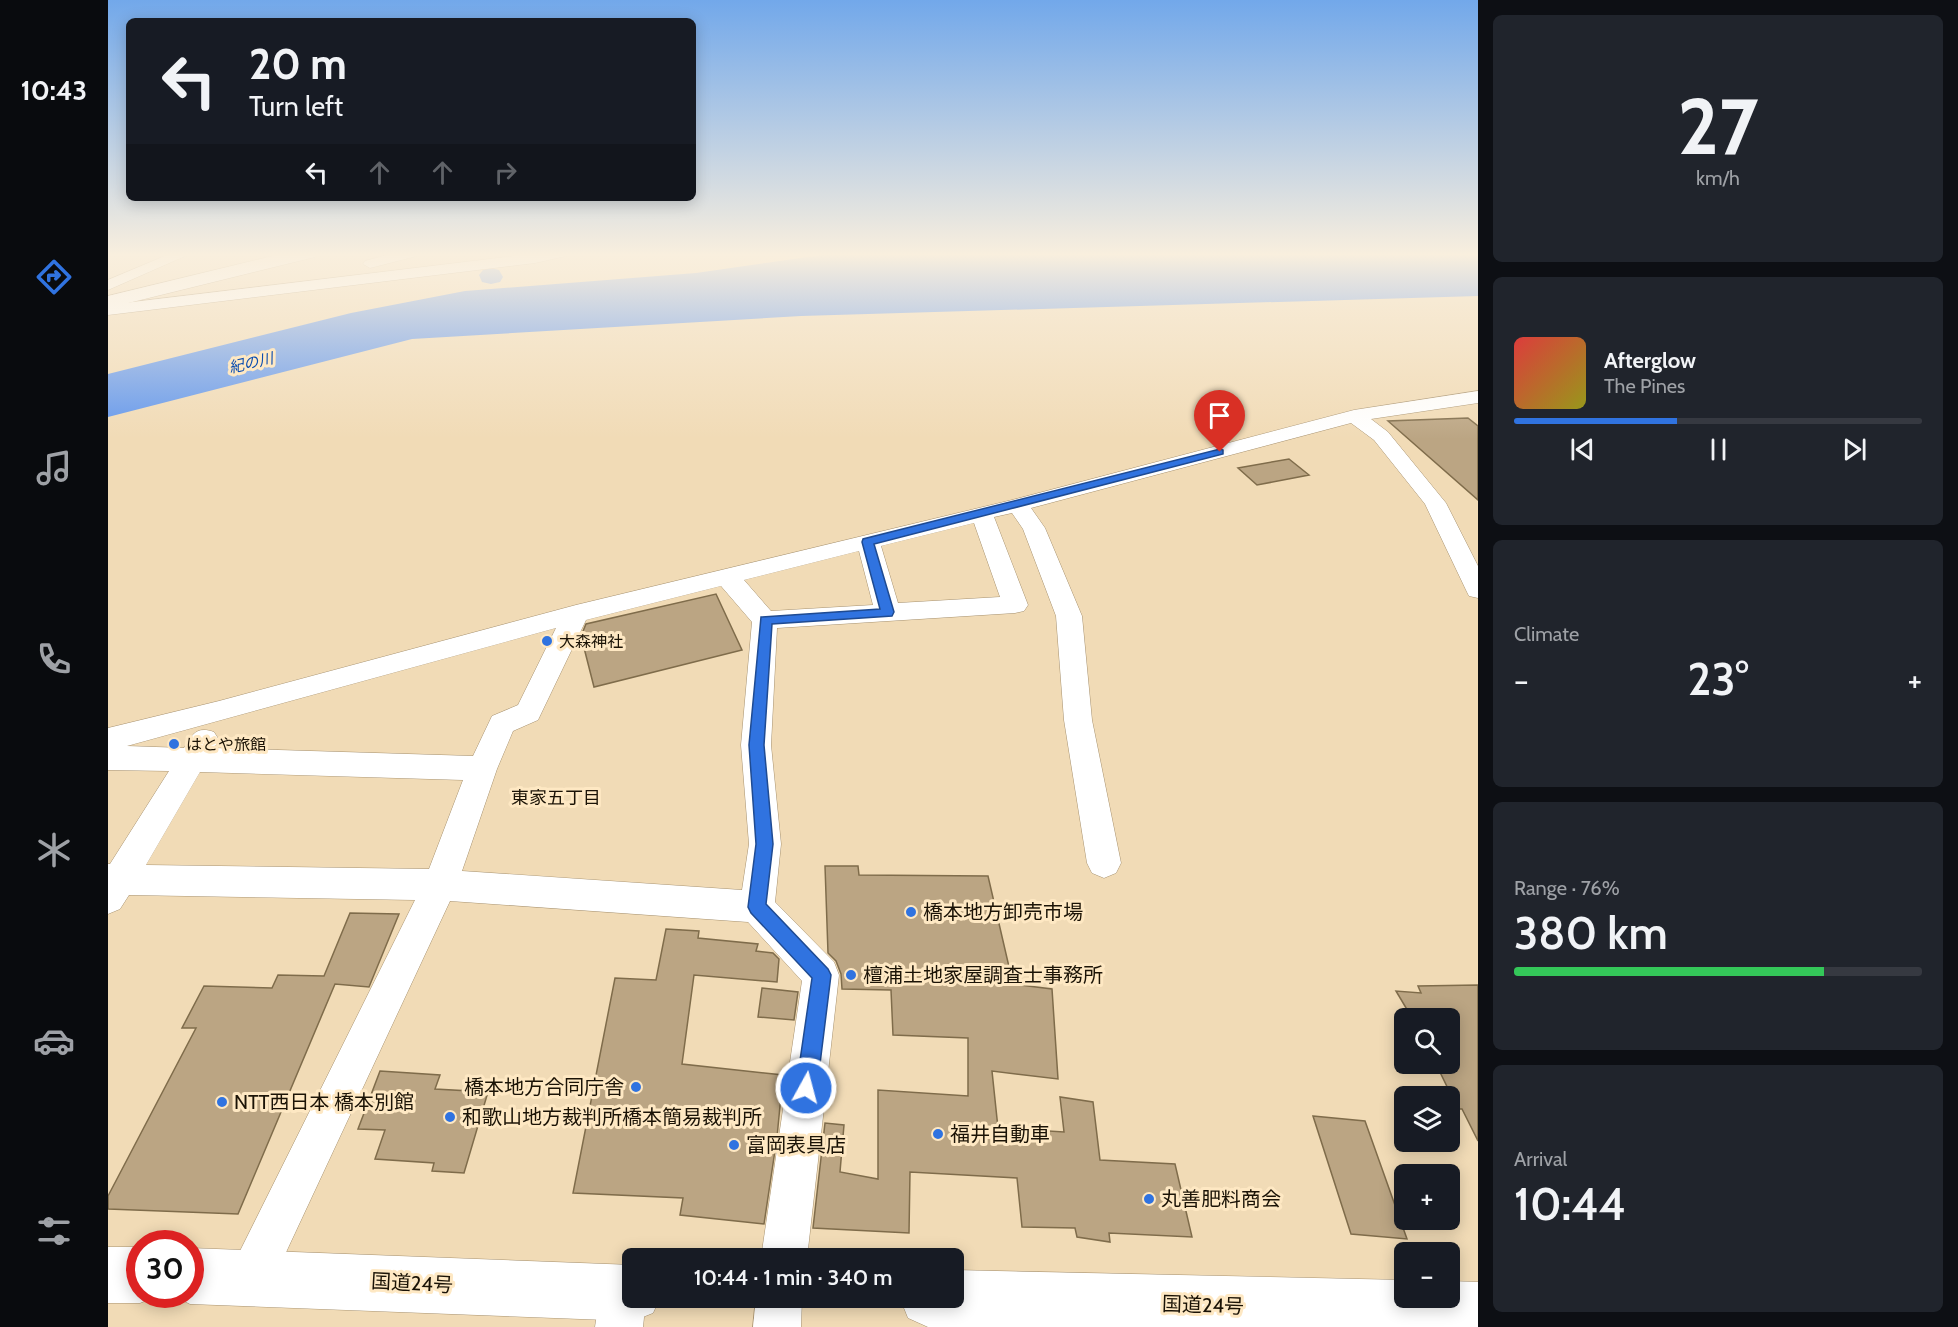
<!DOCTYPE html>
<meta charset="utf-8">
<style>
:root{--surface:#171b24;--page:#20242c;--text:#f1f3f6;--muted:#9ea1a6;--line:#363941;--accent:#3073e0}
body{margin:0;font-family:Cabin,"Noto Sans JP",sans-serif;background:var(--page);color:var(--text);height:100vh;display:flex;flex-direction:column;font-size:22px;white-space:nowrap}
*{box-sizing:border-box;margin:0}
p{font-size:20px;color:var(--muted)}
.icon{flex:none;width:33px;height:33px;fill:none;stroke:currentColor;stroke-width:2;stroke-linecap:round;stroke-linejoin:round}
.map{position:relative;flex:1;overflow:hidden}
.side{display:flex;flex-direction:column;gap:15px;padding:15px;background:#0d0f14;width:480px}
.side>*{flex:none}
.top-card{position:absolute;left:18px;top:18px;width:570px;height:183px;border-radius:9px;box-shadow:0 3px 15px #0003;background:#171b24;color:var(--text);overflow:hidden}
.buttons{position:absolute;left:1286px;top:1008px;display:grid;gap:12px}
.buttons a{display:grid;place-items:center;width:66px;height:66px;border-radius:9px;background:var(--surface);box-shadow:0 3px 15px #0003;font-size:30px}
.speed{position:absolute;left:18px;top:1230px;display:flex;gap:12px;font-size:30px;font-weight:700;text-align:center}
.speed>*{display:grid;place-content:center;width:78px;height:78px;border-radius:50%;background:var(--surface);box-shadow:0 3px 15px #0003;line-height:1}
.speed .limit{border:9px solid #d22;background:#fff;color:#111}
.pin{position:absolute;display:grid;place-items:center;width:51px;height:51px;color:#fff;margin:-62px -26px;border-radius:50% 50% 50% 0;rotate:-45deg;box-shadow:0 0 6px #0007}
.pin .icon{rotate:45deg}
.me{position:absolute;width:66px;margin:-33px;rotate:7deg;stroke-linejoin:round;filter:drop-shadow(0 0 4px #0008)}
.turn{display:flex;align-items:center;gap:21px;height:126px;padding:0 24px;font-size:27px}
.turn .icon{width:78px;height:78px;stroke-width:2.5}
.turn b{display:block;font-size:42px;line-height:51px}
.lanes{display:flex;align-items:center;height:57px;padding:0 24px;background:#0003;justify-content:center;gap:30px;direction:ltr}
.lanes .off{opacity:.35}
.big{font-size:45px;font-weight:600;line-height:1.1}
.side .tile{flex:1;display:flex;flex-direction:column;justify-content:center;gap:9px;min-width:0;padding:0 21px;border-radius:9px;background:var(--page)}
.side .dial{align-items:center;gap:0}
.dial b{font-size:78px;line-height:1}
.song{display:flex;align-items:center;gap:18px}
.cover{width:72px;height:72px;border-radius:9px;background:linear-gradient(135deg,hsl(0 70% 55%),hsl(60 70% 35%))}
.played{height:6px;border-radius:3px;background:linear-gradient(90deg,var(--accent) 40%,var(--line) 40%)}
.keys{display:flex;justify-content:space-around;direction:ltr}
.heat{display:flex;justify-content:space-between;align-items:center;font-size:33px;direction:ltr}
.charge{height:9px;border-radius:4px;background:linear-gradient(90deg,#34c759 76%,var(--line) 0)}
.trip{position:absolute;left:514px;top:1248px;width:342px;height:60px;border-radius:9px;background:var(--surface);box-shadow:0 3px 15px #0003;font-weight:600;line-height:60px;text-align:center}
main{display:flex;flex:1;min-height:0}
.menu{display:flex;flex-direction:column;width:108px;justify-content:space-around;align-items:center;background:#090b0e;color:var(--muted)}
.menu .icon{width:42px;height:42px}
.menu .active{color:var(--accent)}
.menu b{font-size:27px;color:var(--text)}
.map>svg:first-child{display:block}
</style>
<main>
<nav class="menu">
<b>10:43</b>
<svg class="icon active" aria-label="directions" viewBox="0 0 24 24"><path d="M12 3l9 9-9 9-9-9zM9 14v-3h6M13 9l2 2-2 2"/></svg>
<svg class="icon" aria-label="music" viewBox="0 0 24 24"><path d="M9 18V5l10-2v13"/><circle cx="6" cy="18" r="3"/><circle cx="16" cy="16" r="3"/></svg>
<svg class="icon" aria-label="phone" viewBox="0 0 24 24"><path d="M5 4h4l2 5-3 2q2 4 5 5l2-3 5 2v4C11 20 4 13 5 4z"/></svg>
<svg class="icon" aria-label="climate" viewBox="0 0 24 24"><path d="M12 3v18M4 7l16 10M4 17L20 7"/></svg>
<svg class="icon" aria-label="car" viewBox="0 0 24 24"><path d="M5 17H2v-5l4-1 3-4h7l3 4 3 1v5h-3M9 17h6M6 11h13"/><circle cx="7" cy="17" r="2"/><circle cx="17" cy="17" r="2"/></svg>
<svg class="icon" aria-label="filters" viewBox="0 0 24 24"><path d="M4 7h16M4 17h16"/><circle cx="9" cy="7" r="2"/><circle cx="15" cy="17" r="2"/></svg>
</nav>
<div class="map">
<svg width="1370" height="1327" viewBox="0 0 1370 1327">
<rect width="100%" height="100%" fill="#f1dbb6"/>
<path fill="#6297ed" d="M728,253H1370V296L693,316L304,339L0,417V374L243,313L357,291L588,273Z"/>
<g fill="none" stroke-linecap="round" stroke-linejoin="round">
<path fill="#6297ed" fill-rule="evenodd" d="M383,268L391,270L395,277L392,282L383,284L374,282L371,275L375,270Z"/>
</g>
<path fill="#bba583" stroke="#7f6c4b" stroke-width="1.5" d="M1360,418L1370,426V500L1280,421Z
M1181,459L1201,475L1149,485L1130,468Z
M608,594L634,650L486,687L473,636L478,624Z
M717,866H750L751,875L880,876L905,984L944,989L950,1079L884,1071L890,1128L956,1132L952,1097L985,1102L992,1160L1067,1164L1084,1237L1001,1233L1002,1242L969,1237L967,1228L914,1227L909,1178L802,1172L801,1233L705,1228L717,1123L736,1125L732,1172L770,1179V1090L860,1096V1038L785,1035L783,990L734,989L733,974L728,961L720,953Z
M242,913L291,914L261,987L227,984L130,1214L0,1209V1196L88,1028H74L96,986L164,988L170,975L216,976Z
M558,929L591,931L590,938L650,944L648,951L665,953L671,959L669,982L586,975L574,1064L675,1075L669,1137L656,1224L572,1215L575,1198L465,1193L507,978L548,980Z
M1370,985V1141L1354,1109H1350L1328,1064H1341V1018H1304L1288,991L1313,993L1310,986Z
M654,988L690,992L686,1020L650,1017Z
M272,1071L332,1075L327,1089L380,1092L356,1173L324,1171L326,1163L267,1159L277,1130L250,1129Z
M1205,1116L1257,1121L1299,1239L1243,1234Z"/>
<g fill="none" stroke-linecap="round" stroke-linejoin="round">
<g stroke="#a79270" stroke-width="1">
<path id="minor" d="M64,253H84L0,290V280Z
M286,253H311L309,256L262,268L255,264L257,261Z
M432,253H460L458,256L427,263L0,315V305Z
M1370,391V403L1263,419L1280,432L1338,503L1370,566V598L1361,596L1358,590L1317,504L1266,440L1243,423L923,508L937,528L974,616L984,720L1013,863L1008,873L996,878L984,873L979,863L956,720L948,616L915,529L904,513L886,517L920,605L916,611L907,613L669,628L663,745L673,844L667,902L726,962L731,975L699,1258H653L694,981L640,922L342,901L159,1293L143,1300L127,1293L120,1277L127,1261L307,900L21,895L12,909L0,914V864H2L61,771L0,770V728L111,701L468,605L904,500L1246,410ZM866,523L892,597L790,603L773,546ZM751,551L765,605L663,611L636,580ZM613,586L644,622L633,745L641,844L634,890L354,871L389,769L405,731L430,720L478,620ZM448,628L410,705L384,716L365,756L106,748L111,740L106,732C89,726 84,734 76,748L19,746ZM92,772L355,780L321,869L38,865Z
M515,1270L525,1274V1298H538L535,1327H487L492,1293L499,1277Z
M648,1298H694L693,1327H645Z"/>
</g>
<g stroke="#a79270" stroke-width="1">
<path id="trunk" d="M177,253H209L207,257L0,308V296Z
M0,1247H32V1294L52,1295L32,1303H0Z
M82,1248L525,1265V1298H552L545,1313L525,1321L82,1304L62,1294H82Z
M846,1270L1296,1280V1298H1341V1281L1370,1282V1327H820L800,1318L792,1298H846Z"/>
</g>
<use href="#minor" fill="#fff" fill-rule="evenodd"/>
<use href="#trunk" fill="#fff" fill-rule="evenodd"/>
</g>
<linearGradient id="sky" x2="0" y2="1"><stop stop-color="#72a8ea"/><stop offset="0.58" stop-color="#f9efde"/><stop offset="1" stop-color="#f9efde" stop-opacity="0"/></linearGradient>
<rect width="1370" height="439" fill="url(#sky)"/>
<path fill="#3073e0" stroke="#1f4b92" stroke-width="1.5" d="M1112,449L1115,450V454L766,544L786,612L784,616L664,624L656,745L665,844L658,904L720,969L723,975L709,1088L706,1096L698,1099L691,1096L688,1088L704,978L643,913L640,907L648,844L641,745L653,617L772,609L754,542L755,539Z"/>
<g fill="#3073e0" stroke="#fee8c3" stroke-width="2">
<circle cx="439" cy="641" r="6"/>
<circle cx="66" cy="744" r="6"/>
<circle cx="803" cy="912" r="6"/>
<circle cx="743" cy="975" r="6"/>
<circle cx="528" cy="1087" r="6"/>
<circle cx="114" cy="1102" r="6"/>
<circle cx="342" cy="1117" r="6"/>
<circle cx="830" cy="1134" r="6"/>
<circle cx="626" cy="1145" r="6"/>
<circle cx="1041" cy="1199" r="6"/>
</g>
<g text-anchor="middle" stroke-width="6" stroke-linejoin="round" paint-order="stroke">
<g font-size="15" font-style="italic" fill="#0a4cb0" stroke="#fee8c3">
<text transform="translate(143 363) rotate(-13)" y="5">紀の川</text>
</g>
<g font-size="16" fill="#1b1306" stroke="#fee8c3" text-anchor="start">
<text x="451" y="647">大森神社</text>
<text x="78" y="750">はとや旅館</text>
</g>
<g font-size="18" fill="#1b1306" stroke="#fee8c3">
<text x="448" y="804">東家五丁目</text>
</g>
<g font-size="20" fill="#1b1306" stroke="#fee8c3" text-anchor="start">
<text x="815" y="919">橋本地方卸売市場</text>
<text x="755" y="982">檀浦土地家屋調査士事務所</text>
<text x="516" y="1094" text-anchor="end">橋本地方合同庁舎</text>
<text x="126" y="1109">NTT西日本 橋本別館</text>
<text x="354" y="1124">和歌山地方裁判所橋本簡易裁判所</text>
<text x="842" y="1141">福井自動車</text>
<text x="638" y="1152">富岡表具店</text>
<text x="1053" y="1206">丸善肥料商会</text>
</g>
<g font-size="20" fill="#1b1306" stroke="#fee8c3">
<text transform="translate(304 1283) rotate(3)" y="7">国道24号</text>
<text transform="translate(1095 1305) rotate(2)" y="7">国道24号</text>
</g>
</g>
</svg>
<div class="buttons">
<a><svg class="icon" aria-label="search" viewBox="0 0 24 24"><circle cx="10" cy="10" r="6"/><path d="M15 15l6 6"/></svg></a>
<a><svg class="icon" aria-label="layers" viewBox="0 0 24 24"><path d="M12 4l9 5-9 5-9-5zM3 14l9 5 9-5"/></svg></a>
<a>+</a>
<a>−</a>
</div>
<div class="speed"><div class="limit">30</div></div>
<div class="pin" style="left:1112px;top:452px;background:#d93025"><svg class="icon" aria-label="arrive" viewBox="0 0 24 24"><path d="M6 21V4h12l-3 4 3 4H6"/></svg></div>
<svg class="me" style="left:698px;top:1088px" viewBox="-20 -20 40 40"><circle r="17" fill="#3073e0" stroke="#fff" stroke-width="3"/><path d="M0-11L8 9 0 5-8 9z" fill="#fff"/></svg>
<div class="trip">10:44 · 1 min · 340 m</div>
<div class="top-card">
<div class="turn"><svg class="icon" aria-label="left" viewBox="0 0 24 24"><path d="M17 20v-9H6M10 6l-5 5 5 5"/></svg><div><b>20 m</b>Turn left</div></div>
<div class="lanes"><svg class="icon" aria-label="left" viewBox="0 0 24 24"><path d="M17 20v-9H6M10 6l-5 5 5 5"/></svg><svg class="icon off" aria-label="ahead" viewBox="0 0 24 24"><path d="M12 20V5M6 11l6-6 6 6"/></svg><svg class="icon off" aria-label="ahead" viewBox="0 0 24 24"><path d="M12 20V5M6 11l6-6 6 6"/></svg><svg class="icon off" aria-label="right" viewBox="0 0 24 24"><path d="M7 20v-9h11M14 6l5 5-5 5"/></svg></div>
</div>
</div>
<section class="side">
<div class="tile dial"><b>27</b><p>km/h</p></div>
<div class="tile">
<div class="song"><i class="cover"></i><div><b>Afterglow</b><p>The Pines</p></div></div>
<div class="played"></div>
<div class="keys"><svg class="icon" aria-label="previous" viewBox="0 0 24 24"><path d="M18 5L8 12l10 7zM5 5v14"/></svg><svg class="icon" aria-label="pause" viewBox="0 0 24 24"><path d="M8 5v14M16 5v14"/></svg><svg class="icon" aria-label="next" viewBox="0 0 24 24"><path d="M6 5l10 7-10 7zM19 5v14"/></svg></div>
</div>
<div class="tile"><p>Climate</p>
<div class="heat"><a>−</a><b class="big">23°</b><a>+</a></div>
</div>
<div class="tile"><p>Range · 76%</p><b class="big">380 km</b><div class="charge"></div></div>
<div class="tile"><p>Arrival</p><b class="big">10:44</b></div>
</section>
</main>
